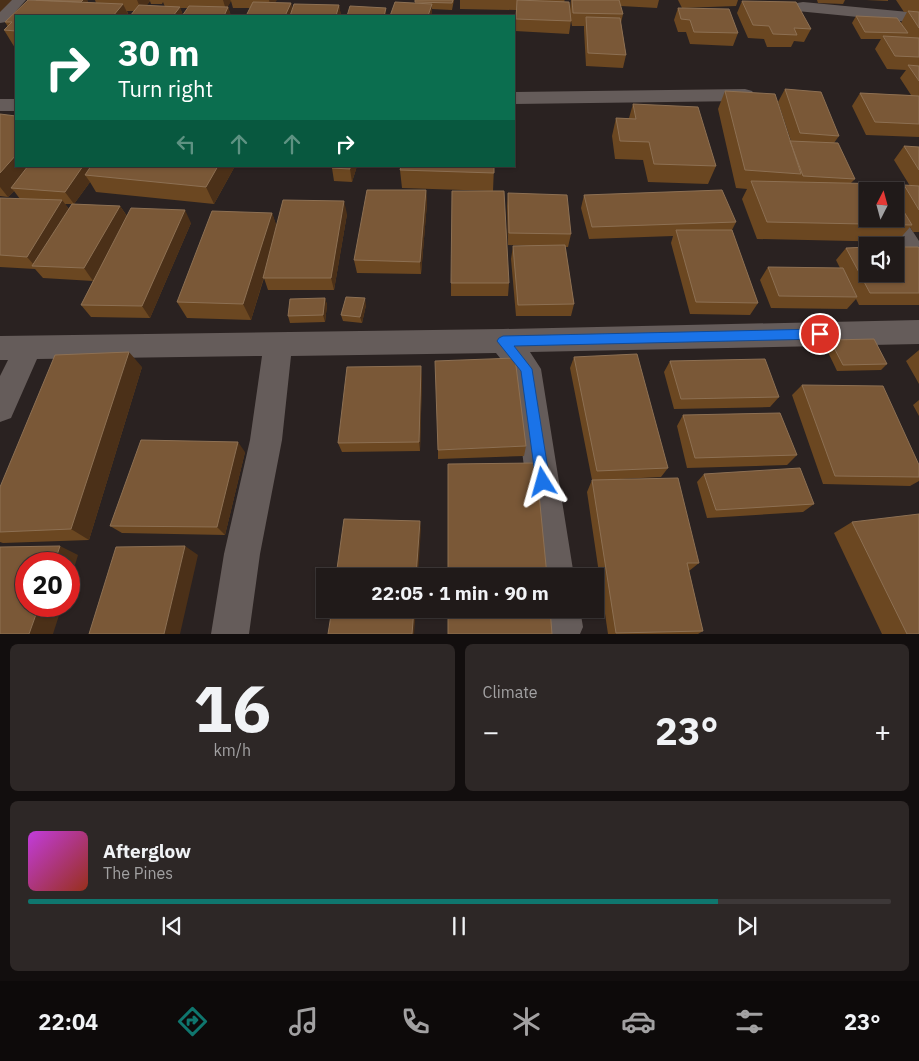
<!DOCTYPE html>
<meta charset="utf-8">
<style>
:root{--surface:#201a19;--page:#2d2726;--text:#f1f3f6;--muted:#a2a1a2;--line:#3d3838;--accent:#0f766e}
body{margin:0;font-family:"IBM Plex Sans",sans-serif;background:var(--page);color:var(--text);height:100vh;display:flex;flex-direction:column;font-size:19px;white-space:nowrap}
*{box-sizing:border-box;margin:0}
p{font-size:16px;color:var(--muted)}
.icon{flex:none;width:28px;height:28px;fill:none;stroke:currentColor;stroke-width:2;stroke-linecap:round;stroke-linejoin:round}
.map{position:relative;height:634px;overflow:hidden}
.sheet{display:flex;flex-direction:column;gap:10px;padding:10px;background:#120e0e;flex:1}
.sheet>*{flex:none}
.top-card{position:absolute;left:15px;top:15px;width:500px;height:152px;border-radius:0px;box-shadow:0 1px 4px #0004,0 0 0 1px var(--line);background:#0b6e4f;color:#fff;overflow:hidden}
.needle{width:32px;rotate:6deg}
.buttons{position:absolute;left:859px;top:182px;display:grid;gap:10px}
.buttons a{display:grid;place-items:center;width:45px;height:45px;border-radius:0px;background:var(--surface);box-shadow:0 1px 4px #0004,0 0 0 1px var(--line);font-size:25px}
.speed{position:absolute;left:15px;top:552px;display:flex;gap:10px;font-size:25px;font-weight:700;text-align:center}
.speed>*{display:grid;place-content:center;width:65px;height:65px;border-radius:50%;background:var(--surface);box-shadow:0 1px 4px #0004,0 0 0 1px var(--line);line-height:1}
.speed .limit{border:8px solid #d22;background:#fff;color:#111}
.pin{position:absolute;display:grid;place-items:center;width:42px;height:42px;color:#fff;margin:-21px;border:2px solid #fff;border-radius:50%;box-shadow:0 1px 5px #0007}
.me{position:absolute;width:55px;margin:-28px;rotate:352deg;stroke-linejoin:round;filter:drop-shadow(0 0 4px #0008)}
.turn{display:flex;align-items:center;gap:18px;height:105px;padding:0 20px;font-size:22px}
.turn .icon{width:65px;height:65px;stroke-width:2.5}
.turn b{display:block;font-size:35px;line-height:42px}
.lanes{display:flex;align-items:center;height:48px;padding:0 20px;background:#0003;justify-content:center;gap:25px;direction:ltr}
.lanes .off{opacity:.35}
.big{font-size:38px;font-weight:700;line-height:1.1}
.sheet .tile{flex:1;display:flex;flex-direction:column;justify-content:center;gap:8px;min-width:0;padding:0 18px;border-radius:8px;background:var(--page)}
.sheet .dial{align-items:center;gap:0}
.dial b{font-size:65px;line-height:1}
.song{display:flex;align-items:center;gap:15px}
.cover{width:60px;height:60px;border-radius:8px;background:linear-gradient(135deg,hsl(290 70% 55%),hsl(10 70% 35%))}
.played{height:5px;border-radius:2px;background:linear-gradient(90deg,var(--accent) 80%,var(--line) 80%)}
.keys{display:flex;justify-content:space-around;direction:ltr}
.heat{display:flex;justify-content:space-between;align-items:center;font-size:28px;direction:ltr}
.sheet .tiles{flex:1;display:grid;gap:10px;grid-template-columns:1fr 1fr}
.tile:last-child{grid-column:span 2}
.trip{position:absolute;left:316px;top:568px;width:288px;height:50px;border-radius:0px;background:var(--surface);box-shadow:0 1px 4px #0004,0 0 0 1px var(--line);font-weight:700;line-height:50px;text-align:center}
.dock{display:flex;height:80px;justify-content:space-around;align-items:center;background:#0d0a0a;color:var(--muted)}
.dock .icon{width:35px;height:35px}
.dock .selected{color:var(--accent)}
.dock b{font-size:22px;color:var(--text)}
.map>svg:first-child{display:block}
</style>
<div class="map">
<svg width="919" height="634" viewBox="0 0 919 634">
<rect width="100%" height="100%" fill="#2a2221"/>
<g fill="none" stroke-linecap="round" stroke-linejoin="round">
<path fill="#655c5a" fill-rule="evenodd" d="M8,0H26L6,22L0,23V8Z
M803,2L919,13V23L797,11L794,7L797,3Z
M745,89L752,91L755,95L752,99L745,101L514,104V92Z
M0,99H16V111H0Z
M895,211L901,213L919,241V272L910,269L880,219H895Z
M919,320V344L530,352L541,369L574,576H538L512,373L496,353L291,356L282,440L260,554L249,634H211L224,554L250,440L262,356L37,359L11,418L0,422V376L8,360H0V336L503,329Z
M542,609H580L583,627L580,634H548Z"/>
</g>
<path fill="#6b4721" fill-rule="evenodd" d="M37,0H87L88,2L96,3L95,0H276L275,3H291L292,10L339,5L341,16H246L250,8H233L231,1L227,7H228L231,16H130L134,11H127L129,16H16V48H15L4,30L8,27L5,22ZM150,1L151,4H162L163,2L165,7L146,6ZM180,8H188L183,15Z
M415,0H454L452,10L432,9V16H390L415,3Z
M460,0H565L564,1L570,10L571,0H659L657,8L621,6L623,14L621,23L626,55L623,68L586,66L584,30V26H572L570,15L571,21L569,34L515,31L516,10L460,9Z
M678,0H738L736,6L682,8Z
M817,0H845L843,4L818,3Z
M866,0H888V1Z
M896,0H919V137L866,135L852,106L860,93L911,95L900,78L906,70L887,69L875,49L881,39H861L852,23L856,16L901,23L907,12H904Z
M742,1L811,29L804,42L794,41L791,47H767L764,39L748,38L737,13Z
M678,8L738,33L733,46L690,44L686,32H678L674,20Z
M785,89L839,136L834,143L855,179L851,183L895,197L904,185L910,186L894,160L904,146L919,147V232H913L910,227L897,242L757,239L742,199L747,189L736,188L718,109L725,91L791,141L778,102Z
M633,104L716,166L708,184L648,182L643,160L615,159L612,136L616,118H629Z
M0,114L16,166H235L214,204L96,192L90,182L74,204L120,206L127,216L191,223L150,318L91,317L81,305L93,281L43,278L35,269L0,267V198L20,199L14,191L8,197L0,196ZM65,204H72L69,209Z
M332,166H357L352,182L334,181L332,168Z
M494,166L493,191L402,188L400,170Z
M426,190L427,203L421,274L357,273L354,260Z
M508,193L571,234L568,247H565L574,304L571,316H516L511,259L513,246H531L508,245L507,206Z
M584,195L736,222L732,230L758,303L750,315L690,314L671,243L673,236L589,239L581,208Z
M272,213L276,225L347,214L334,290H268L264,278L251,320L187,318L177,302Z
M846,248H919V305H859L856,299L847,309L771,308L760,280L768,267L840,268L836,260Z
M451,283H509L508,296H451Z
M325,298L327,305L325,322L290,323L288,316Z
M366,305L362,323L343,321L341,315Z
M830,340L887,364L881,370L837,371L825,346Z
M919,350V384L906,361Z
M574,357L668,468L661,477L601,480L699,563L689,571L703,631L698,634H608L587,492L592,480L570,368Z
M670,361L779,397L770,407L674,409L664,372Z
M142,367L89,540L3,543L0,542V487Z
M422,377L420,451L342,452L338,443Z
M802,385L919,465V481L910,486L823,484L792,395Z
M919,400V416L913,405Z
M683,415L797,455L787,465L687,468L677,426Z
M526,446L524,456L438,459V450Z
M245,452L225,535L122,533L110,526Z
M704,474L814,504L803,512L707,518L697,482Z
M852,522L919,634H882L834,533Z"/>
<path fill="#4b3018" d="M0,0H12L0,12Z
M83,0H87L89,4L78,5Z
M137,0H149L150,1L142,12Z
M223,0H230L231,1L226,10Z
M269,0H277L271,9Z
M291,3L294,16H285Z
M123,4L129,16H113Z
M432,4V16H428Z
M339,5L341,16H336Z
M180,7L183,16H173Z
M228,7L231,16H224Z
M386,8V16H384Z
M16,155V166H31L11,188L14,191L8,197L0,187V173Z
M83,166H100L85,175L90,182L74,204L65,192Z
M218,166H235L214,204L206,187Z
M350,166H357L352,182L350,169Z
M426,190L427,203L421,274L420,262Z
M62,200L72,213L35,266L27,257Z
M344,201L347,214L334,290L331,278Z
M120,206L128,218L93,281L84,268Z
M185,210L191,223L150,318L142,306Z
M272,213L278,230L251,320L243,304Z
M325,298L327,305L325,322L323,315Z
M365,298L366,305L362,323L360,317Z
M129,352L142,367L89,540L71,529Z
M421,366L422,377L420,451L419,442Z
M238,442L245,452L225,535L217,527Z
M420,521L421,529L418,576H416Z
M60,546L78,555L69,585V564H54Z
M185,546L198,555L180,634H164Z
M39,606H62L53,634H29Z
M414,609H416L414,634H412Z"/>
<path fill="#7a5837" stroke="#8d7053" d="M28,0L123,4L113,16H16V31L4,30L12,22H5Z
M36,0H83L81,2Z
M415,0H453L452,3L415,2Z
M517,0L569,2L571,21L516,19Z
M572,0H619L623,14L573,13Z
M742,1L796,2L811,29L794,28L797,35L773,34L769,26L753,25Z
M253,2L291,3L285,16H246Z
M395,2L432,4L428,16H390Z
M294,4L339,5L336,16H290Z
M139,5L180,7L173,16H130Z
M189,6L228,7L224,16H182Z
M350,6L386,8L384,16H347Z
M678,8L729,9L738,33L694,32L690,20L681,19Z
M908,11L919,12V28Z
M856,16L897,18L908,33L865,32Z
M586,17L620,18L626,55L588,53Z
M883,36L919,38V57L895,56Z
M908,65L919,66V81Z
M785,89L821,92L839,136L800,133Z
M725,91L775,94L801,174L745,170Z
M860,93L919,96V124L875,122Z
M633,104L698,107L716,166L654,164L649,142L620,141L616,118L636,119Z
M0,114L16,116V137L14,139L16,140V155L0,173Z
M790,141L838,143L855,179L803,176Z
M904,146L919,147V170Z
M28,166H83L65,192L11,188Z
M91,166H218L206,187L85,175Z
M332,166H350V169L332,168Z
M401,166H494V173L400,170Z
M751,181L887,184L892,191H868V219H895V197L912,225L767,222Z
M904,185L919,186V210Z
M367,190H426L420,262L354,260Z
M722,190L736,222L592,227L584,195Z
M452,191H504L509,283H451Z
M508,193L567,195L571,234L509,233Z
M0,198L62,200L27,257L0,255Z
M283,200L344,201L331,278H263Z
M72,204L120,206L84,268L32,266Z
M131,208L185,210L142,306L81,305Z
M212,211L272,213L243,304L177,302Z
M676,230H732L758,303L696,302Z
M565,245L574,304L518,305L513,246Z
M868,247V274H895V247H918L919,248V293H870L846,248Z
M768,267L843,268L857,297L779,296Z
M346,297L365,298L360,317L341,315Z
M325,298L323,315L288,316L290,299Z
M874,339L887,364L843,365L830,340Z
M129,352L71,529L0,532V487L55,355Z
M637,354L668,468L597,471L574,357Z
M515,358L526,446L438,450L435,361Z
M765,359L779,397L681,399L670,361Z
M421,366L419,442L338,443L347,367Z
M802,385L883,386L919,465V477L835,476Z
M780,413L797,455L695,458L683,415Z
M141,440L238,442L217,527L110,526Z
M536,463L547,576H448V464Z
M800,468L814,504L716,510L704,474Z
M678,478L699,563H687L703,631L616,633L592,480Z
M919,514V634H907L852,522Z
M344,519L420,521L416,576H336Z
M60,546L54,564H26V606H39L29,634H0V547Z
M185,546L164,634H89L116,547Z
M332,609H414L412,634H328Z
M448,609H550L552,634H448Z"/>
<path fill="#1a73e8" stroke="#114b97" d="M820,329L824,331L826,334L824,338L820,339L514,346L532,369L550,482L548,487L543,489L538,487L536,482L521,371L497,341L499,338L503,336Z"/>
</svg>
<div class="buttons">
<a><svg class="needle" viewBox="-14 -14 28 28"><path d="M0-13l5 13h-10z" fill="#e53935"/><path d="M0 13l5-13h-10z" fill="#a2a1a2"/></svg></a>
<a><svg class="icon" aria-label="sound" viewBox="0 0 24 24"><path d="M4 9h4l5-4v14l-5-4H4zM17 9q2 3 0 6"/></svg></a>
</div>
<div class="speed"><div class="limit">20</div></div>
<div class="pin" style="left:820px;top:334px;background:#d93025"><svg class="icon" aria-label="arrive" viewBox="0 0 24 24"><path d="M6 21V4h12l-3 4 3 4H6"/></svg></div>
<svg class="me" style="left:543px;top:482px" viewBox="-20 -20 40 40"><path d="M0-17L14 15 0 8-14 15z" fill="#1a73e8" stroke="#fff" stroke-width="4"/></svg>
<div class="trip">22:05 · 1 min · 90 m</div>
<div class="top-card">
<div class="turn"><svg class="icon" aria-label="right" viewBox="0 0 24 24"><path d="M7 20v-9h11M14 6l5 5-5 5"/></svg><div><b>30 m</b>Turn right</div></div>
<div class="lanes"><svg class="icon off" aria-label="left" viewBox="0 0 24 24"><path d="M17 20v-9H6M10 6l-5 5 5 5"/></svg><svg class="icon off" aria-label="ahead" viewBox="0 0 24 24"><path d="M12 20V5M6 11l6-6 6 6"/></svg><svg class="icon off" aria-label="ahead" viewBox="0 0 24 24"><path d="M12 20V5M6 11l6-6 6 6"/></svg><svg class="icon" aria-label="right" viewBox="0 0 24 24"><path d="M7 20v-9h11M14 6l5 5-5 5"/></svg></div>
</div>
</div>
<section class="sheet">
<div class="tiles">
<div class="tile dial"><b>16</b><p>km/h</p></div>
<div class="tile"><p>Climate</p>
<div class="heat"><a>−</a><b class="big">23°</b><a>+</a></div>
</div>
<div class="tile">
<div class="song"><i class="cover"></i><div><b>Afterglow</b><p>The Pines</p></div></div>
<div class="played"></div>
<div class="keys"><svg class="icon" aria-label="previous" viewBox="0 0 24 24"><path d="M18 5L8 12l10 7zM5 5v14"/></svg><svg class="icon" aria-label="pause" viewBox="0 0 24 24"><path d="M8 5v14M16 5v14"/></svg><svg class="icon" aria-label="next" viewBox="0 0 24 24"><path d="M6 5l10 7-10 7zM19 5v14"/></svg></div>
</div>
</div>
</section>
<nav class="dock">
<b>22:04</b>
<svg class="icon selected" aria-label="directions" viewBox="0 0 24 24"><path d="M12 3l9 9-9 9-9-9zM9 14v-3h6M13 9l2 2-2 2"/></svg>
<svg class="icon" aria-label="music" viewBox="0 0 24 24"><path d="M9 18V5l10-2v13"/><circle cx="6" cy="18" r="3"/><circle cx="16" cy="16" r="3"/></svg>
<svg class="icon" aria-label="phone" viewBox="0 0 24 24"><path d="M5 4h4l2 5-3 2q2 4 5 5l2-3 5 2v4C11 20 4 13 5 4z"/></svg>
<svg class="icon" aria-label="climate" viewBox="0 0 24 24"><path d="M12 3v18M4 7l16 10M4 17L20 7"/></svg>
<svg class="icon" aria-label="car" viewBox="0 0 24 24"><path d="M5 17H2v-5l4-1 3-4h7l3 4 3 1v5h-3M9 17h6M6 11h13"/><circle cx="7" cy="17" r="2"/><circle cx="17" cy="17" r="2"/></svg>
<svg class="icon" aria-label="filters" viewBox="0 0 24 24"><path d="M4 7h16M4 17h16"/><circle cx="9" cy="7" r="2"/><circle cx="15" cy="17" r="2"/></svg>
<b>23°</b>
</nav>
